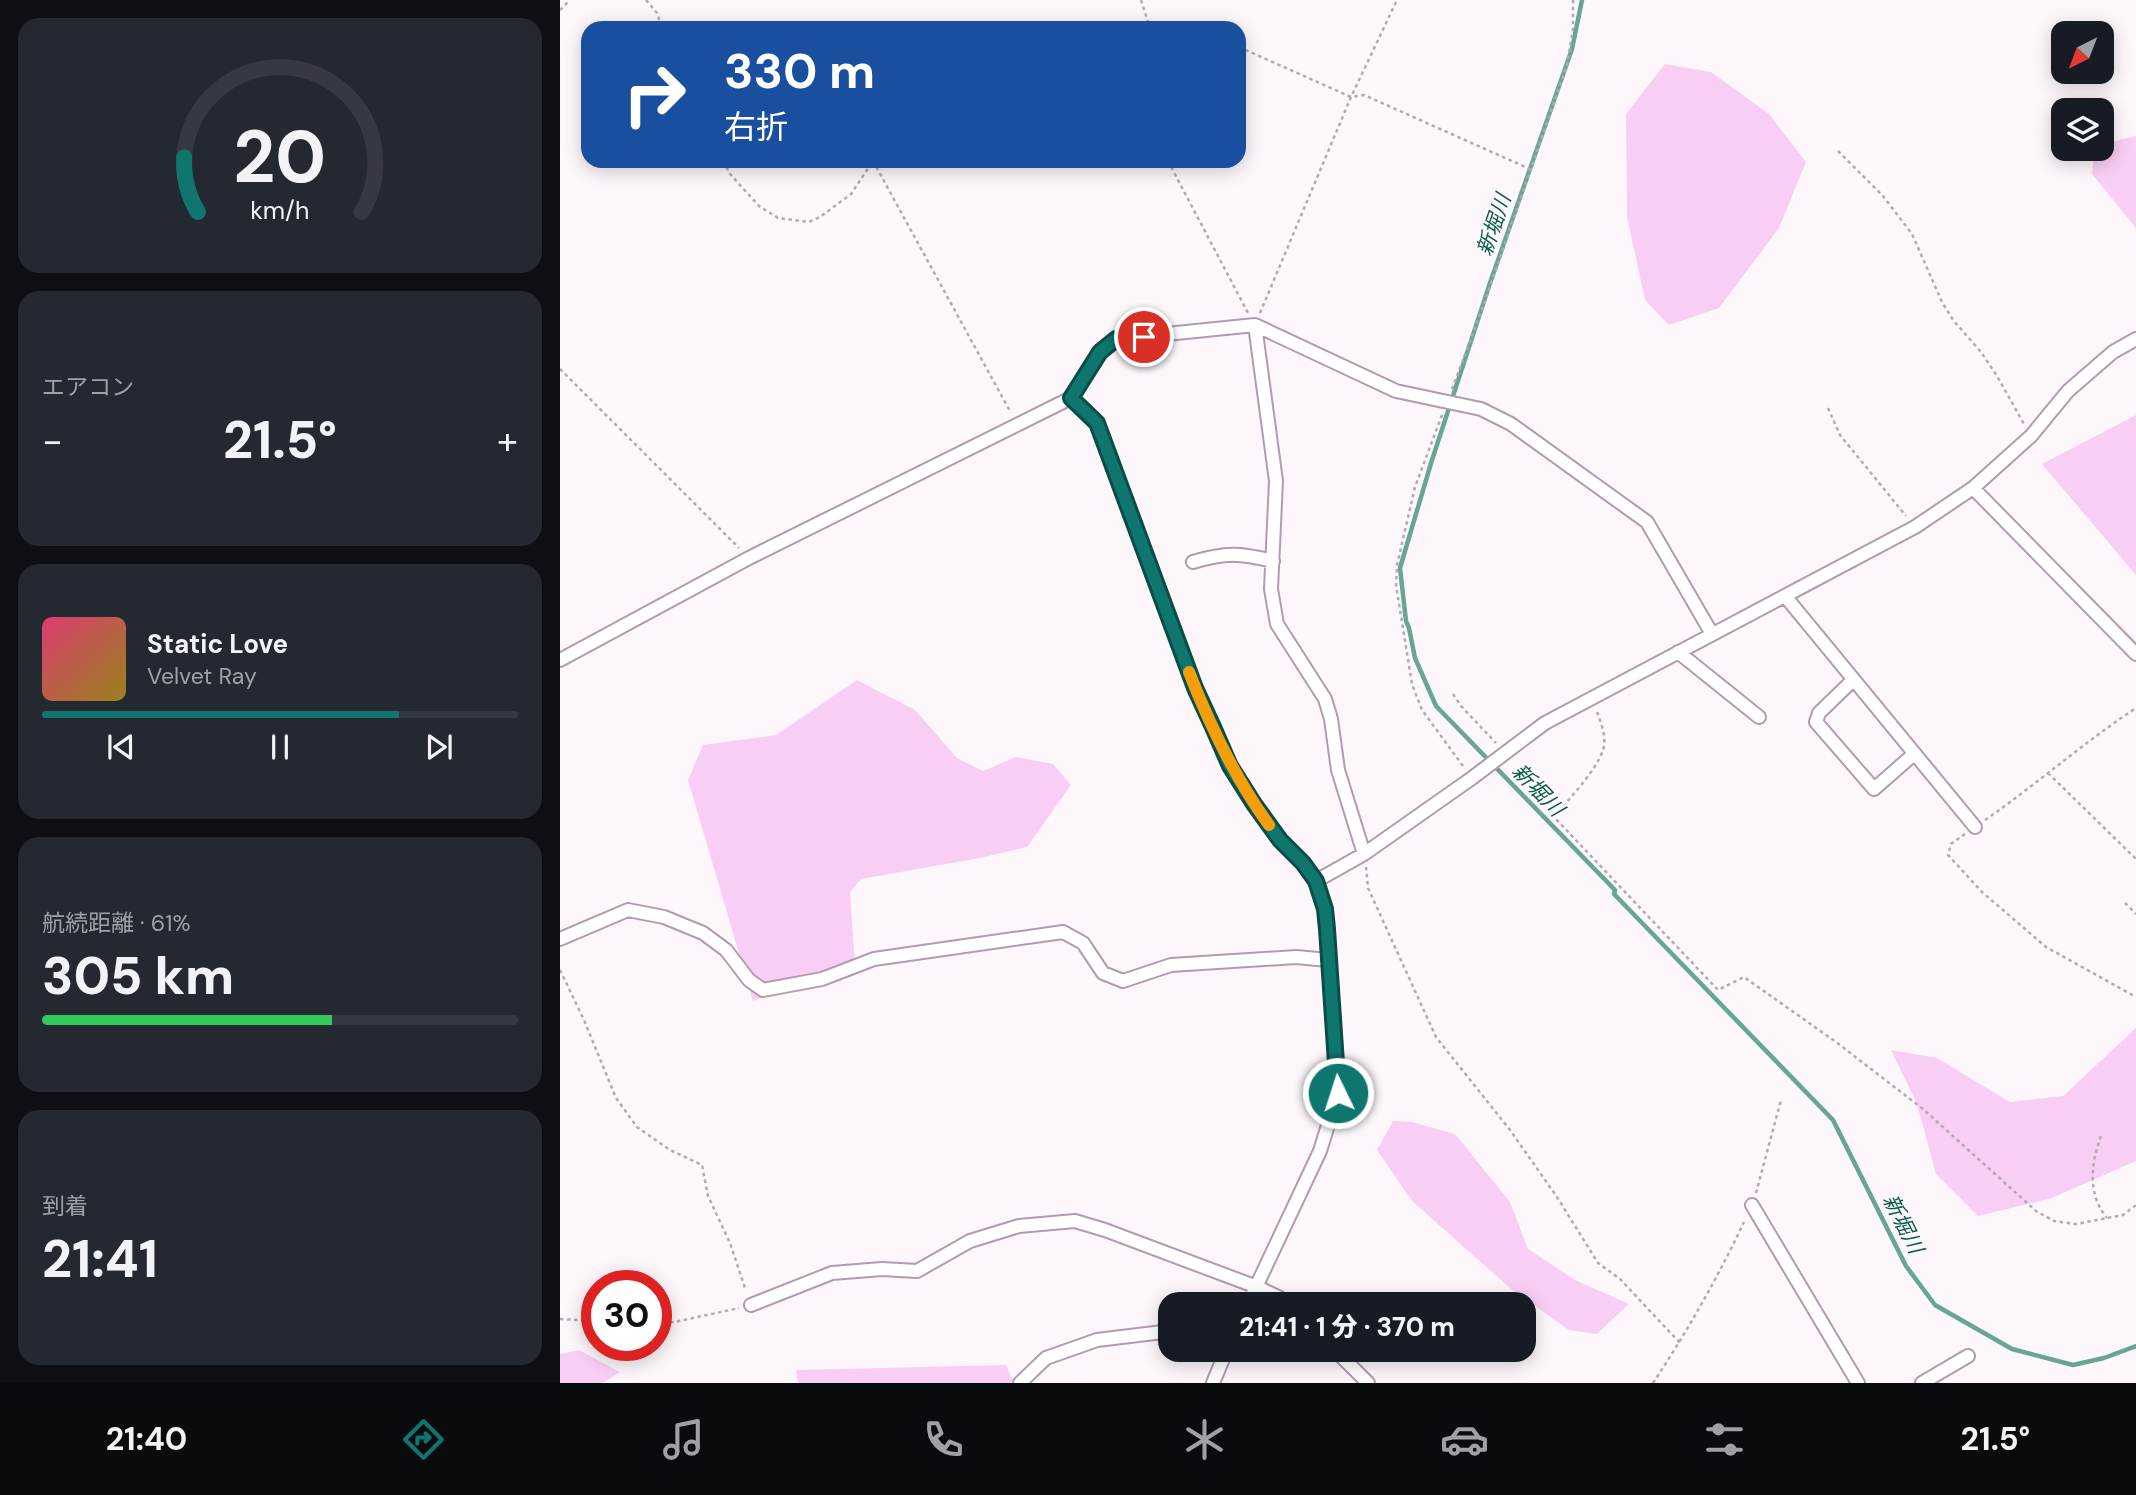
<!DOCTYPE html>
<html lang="ja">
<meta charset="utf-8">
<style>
:root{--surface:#171b24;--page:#242831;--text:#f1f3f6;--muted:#9ea1a6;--line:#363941;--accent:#0f766e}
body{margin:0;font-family:"DM Sans","Noto Sans JP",sans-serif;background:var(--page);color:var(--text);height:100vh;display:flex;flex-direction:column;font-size:26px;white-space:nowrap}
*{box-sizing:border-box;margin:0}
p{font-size:23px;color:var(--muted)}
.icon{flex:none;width:38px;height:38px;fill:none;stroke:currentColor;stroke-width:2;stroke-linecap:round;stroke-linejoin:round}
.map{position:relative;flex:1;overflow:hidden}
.panel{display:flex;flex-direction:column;gap:18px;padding:18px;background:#0d0f14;width:560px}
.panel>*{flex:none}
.guide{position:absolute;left:21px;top:21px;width:665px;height:147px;border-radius:21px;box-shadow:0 4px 18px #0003;background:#1a4fa0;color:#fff;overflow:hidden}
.needle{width:46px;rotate:222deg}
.tools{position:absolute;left:1491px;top:21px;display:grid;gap:14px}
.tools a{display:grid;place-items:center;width:63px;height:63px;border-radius:14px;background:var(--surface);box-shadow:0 4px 18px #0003;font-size:35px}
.speed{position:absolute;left:21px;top:1270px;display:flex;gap:14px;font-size:35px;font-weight:700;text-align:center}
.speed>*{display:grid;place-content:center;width:91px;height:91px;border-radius:50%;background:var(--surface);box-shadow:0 4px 18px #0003;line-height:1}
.speed .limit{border:10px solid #d22;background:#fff;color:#111}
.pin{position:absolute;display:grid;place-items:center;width:60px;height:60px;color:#fff;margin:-30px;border:4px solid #fff;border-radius:50%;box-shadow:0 2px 7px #0007}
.me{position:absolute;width:77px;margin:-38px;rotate:356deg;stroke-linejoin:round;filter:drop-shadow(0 0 5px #0008)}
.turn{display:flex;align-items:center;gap:24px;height:147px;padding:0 28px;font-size:32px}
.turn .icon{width:91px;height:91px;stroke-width:2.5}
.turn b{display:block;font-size:49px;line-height:60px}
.big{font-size:52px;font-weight:800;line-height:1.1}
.panel .card{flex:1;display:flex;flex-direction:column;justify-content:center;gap:10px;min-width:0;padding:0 24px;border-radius:21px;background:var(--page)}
.panel .dial{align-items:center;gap:0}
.dial svg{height:182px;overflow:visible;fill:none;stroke:var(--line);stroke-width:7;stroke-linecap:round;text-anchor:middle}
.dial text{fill:var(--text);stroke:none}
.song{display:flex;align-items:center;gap:21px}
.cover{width:84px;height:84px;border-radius:10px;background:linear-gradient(135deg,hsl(340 70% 55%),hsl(50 70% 35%))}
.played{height:7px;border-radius:4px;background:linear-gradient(90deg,var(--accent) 75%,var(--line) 75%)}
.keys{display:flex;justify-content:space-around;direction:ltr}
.heat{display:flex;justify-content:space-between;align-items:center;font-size:38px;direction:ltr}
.charge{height:10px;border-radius:5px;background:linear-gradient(90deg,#34c759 61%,var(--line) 0)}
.trip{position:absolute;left:598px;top:1292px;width:378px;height:70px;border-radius:21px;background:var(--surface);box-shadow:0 4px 18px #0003;font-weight:800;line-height:70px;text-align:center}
.dock{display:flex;height:112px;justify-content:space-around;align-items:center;background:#090b0e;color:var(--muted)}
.dock .icon{width:49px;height:49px}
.dock .selected{color:var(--accent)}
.dock b{font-size:32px;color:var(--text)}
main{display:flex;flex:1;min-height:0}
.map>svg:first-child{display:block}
</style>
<main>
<section class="panel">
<div class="card dial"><svg viewBox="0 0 100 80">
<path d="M14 69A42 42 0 1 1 86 69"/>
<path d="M14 69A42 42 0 0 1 8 45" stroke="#0f766e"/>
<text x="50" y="56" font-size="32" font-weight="700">20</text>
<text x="50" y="72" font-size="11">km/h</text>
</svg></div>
<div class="card"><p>エアコン</p>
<div class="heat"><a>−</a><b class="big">21.5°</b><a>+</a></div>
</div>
<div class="card">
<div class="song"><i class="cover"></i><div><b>Static Love</b><p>Velvet Ray</p></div></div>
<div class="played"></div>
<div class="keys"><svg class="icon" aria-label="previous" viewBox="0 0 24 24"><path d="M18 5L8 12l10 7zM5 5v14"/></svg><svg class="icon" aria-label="pause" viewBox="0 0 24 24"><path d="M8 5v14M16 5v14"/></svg><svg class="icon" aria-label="next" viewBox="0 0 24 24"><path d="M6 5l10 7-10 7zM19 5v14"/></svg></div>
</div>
<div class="card"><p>航続距離 · 61%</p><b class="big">305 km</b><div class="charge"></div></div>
<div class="card"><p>到着</p><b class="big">21:41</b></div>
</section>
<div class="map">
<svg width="1576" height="1383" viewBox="0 0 1576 1383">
<rect width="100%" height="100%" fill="#fdf7fc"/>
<path fill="#f9cef5" d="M1105,64L1151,72L1209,114L1246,162L1219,228L1159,308L1109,325L1085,300L1067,217L1066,114Z
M1576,136V228L1532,174L1535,149H1542V144Z
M1576,415V575L1482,464Z
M297,680L355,710L397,758L423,771L456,757L493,764L511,785L467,847L420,858L301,879L290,892L295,964L193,1001L128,780L143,745L216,735Z
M1576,1028V1161L1492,1198L1418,1216L1376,1174L1357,1104L1331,1050L1377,1058L1450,1102L1503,1096Z
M833,1121L852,1122L895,1134L950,1202L968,1249L1015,1280L1069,1304L1037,1334L1009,1330L950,1288L852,1201L817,1150Z
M19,1350L60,1372L43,1383H0V1354Z
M446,1365L454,1383H238L236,1370Z"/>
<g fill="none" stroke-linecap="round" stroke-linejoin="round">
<path stroke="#66a695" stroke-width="4.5" d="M1022,0L1012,49L930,283L872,460L840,568L846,621L849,628L855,658L876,706L1055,890L1054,894L1273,1120L1346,1266L1375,1305L1452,1349L1513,1365L1544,1358L1576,1346"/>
<g stroke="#b39ab1" stroke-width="16">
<path id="street" d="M695,325L716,481L711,589L717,624L765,699L771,719L778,770L804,854
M511,398L537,423L635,688L670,766L694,804L721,840L743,863L756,881L765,909L778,1093L760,1151L688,1304
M1413,488L1576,654
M633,562C666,552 680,553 713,561
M1225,596L1415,827
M1118,652L1199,717
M0,660L189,558L511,398L540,352L557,339L695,325L836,391L921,409L951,424L1087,522L1152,634
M1293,680L1259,713L1256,722L1314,789L1354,754
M756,881L804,854L912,778L985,723L1355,527L1413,488L1471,436L1508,391L1553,352L1576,339
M0,939L68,910L104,917L143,933L166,950L189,980L203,990L262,979L314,959L503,932L523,943L543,973L563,981L611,965L736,957L768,960
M1192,1205L1298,1383
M191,1305L272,1273L322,1269L357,1271L410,1241L459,1226L515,1221L545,1230L697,1287L720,1298L727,1304
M774,1349L808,1383
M460,1383L486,1358L537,1340L611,1331
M653,1383L667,1349
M1362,1383L1408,1356"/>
</g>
<path stroke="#b2aab1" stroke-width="2.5" stroke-dasharray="3.5 3.5" stroke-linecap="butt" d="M86,0L97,13L102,28
M581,0L590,28
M0,10L10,0
M594,28L634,26L638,28
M679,47L791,97L804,95L970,169
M1278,151L1323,196L1352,234L1382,302L1393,320L1421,352L1437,376L1464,424
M163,161L170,174L199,206L218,218L249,222L260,217L291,194L313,161
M313,161L451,413
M608,161L688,313
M700,313L791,97L837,0
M0,369L179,548
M892,389L923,307L1007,65L1013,29V0
M1268,408L1280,435L1346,516
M882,415L855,487L837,565L836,585L852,684L862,710L903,766
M893,694L901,706L936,743
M1037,712C1041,723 1047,737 1043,750C1036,771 1009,799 994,817L1158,990L1184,977L1276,1042L1363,1109L1476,1211L1494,1221L1516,1224L1563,1215L1576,1205
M1488,773L1576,859
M1425,820C1477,784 1523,743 1576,708
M1405,834L1391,844L1388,855L1422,892L1486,947L1576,997
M806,867L808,888L876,1037L950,1130L997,1197L1038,1263L1060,1279L1120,1343
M1565,903L1576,914
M0,970L24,1020L56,1098L77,1127L110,1150L142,1165L148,1196L170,1243L186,1291
M1541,1136C1531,1163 1527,1194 1547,1218
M1196,1193L1221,1100
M0,1319L37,1321
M96,1323L115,1322L179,1308
M1093,1383C1127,1332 1158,1277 1184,1222"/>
<use href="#street" stroke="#fff" stroke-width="12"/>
</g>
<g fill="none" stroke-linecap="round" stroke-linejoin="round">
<g stroke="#0a4d48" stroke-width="18">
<path id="route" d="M584,337L556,339L540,352L511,398L537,423L635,688L653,727L670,766L694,804L720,840L743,863L756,881L765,909L767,929L778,1093"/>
</g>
<use href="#route" stroke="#0f766e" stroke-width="12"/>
<path stroke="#f59e0b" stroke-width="12" d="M629,672C650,726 675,778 709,825"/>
</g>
<g text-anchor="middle" stroke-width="5" stroke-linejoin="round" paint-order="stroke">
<g font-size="21" font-style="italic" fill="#085c4a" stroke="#fdf7fc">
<text transform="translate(934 225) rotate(-71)" y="7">新堀川</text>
<text transform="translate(978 790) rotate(46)" y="7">新堀川</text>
<text transform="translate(1343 1224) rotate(63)" y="7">新堀川</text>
</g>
</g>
</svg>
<div class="tools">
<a><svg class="needle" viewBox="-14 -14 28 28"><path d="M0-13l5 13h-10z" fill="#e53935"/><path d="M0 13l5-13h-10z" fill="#9ea1a6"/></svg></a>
<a><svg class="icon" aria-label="layers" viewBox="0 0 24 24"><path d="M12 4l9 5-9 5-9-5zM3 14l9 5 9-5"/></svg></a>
</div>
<div class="speed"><div class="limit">30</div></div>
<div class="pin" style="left:584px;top:337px;background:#d93025"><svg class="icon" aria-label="arrive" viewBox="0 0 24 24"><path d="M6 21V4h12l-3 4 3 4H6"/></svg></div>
<svg class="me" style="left:778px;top:1093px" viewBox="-20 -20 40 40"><circle r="17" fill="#0f766e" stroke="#fff" stroke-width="3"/><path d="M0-11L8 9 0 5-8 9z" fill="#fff"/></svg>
<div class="trip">21:41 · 1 分 · 370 m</div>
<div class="guide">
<div class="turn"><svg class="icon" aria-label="right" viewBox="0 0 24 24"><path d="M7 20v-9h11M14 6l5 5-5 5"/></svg><div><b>330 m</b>右折</div></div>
</div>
</div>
</main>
<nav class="dock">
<b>21:40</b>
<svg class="icon selected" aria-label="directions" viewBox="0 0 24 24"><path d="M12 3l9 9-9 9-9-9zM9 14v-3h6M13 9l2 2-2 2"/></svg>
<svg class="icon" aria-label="music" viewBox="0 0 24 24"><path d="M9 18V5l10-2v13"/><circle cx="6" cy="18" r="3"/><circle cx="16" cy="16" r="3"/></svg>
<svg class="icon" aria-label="phone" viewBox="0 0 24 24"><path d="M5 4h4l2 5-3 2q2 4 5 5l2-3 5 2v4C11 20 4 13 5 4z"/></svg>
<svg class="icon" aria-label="climate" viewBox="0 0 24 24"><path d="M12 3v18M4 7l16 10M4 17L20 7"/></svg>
<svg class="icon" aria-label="car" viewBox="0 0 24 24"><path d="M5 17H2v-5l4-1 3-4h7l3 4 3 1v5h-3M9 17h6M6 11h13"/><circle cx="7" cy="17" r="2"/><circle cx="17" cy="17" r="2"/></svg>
<svg class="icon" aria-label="filters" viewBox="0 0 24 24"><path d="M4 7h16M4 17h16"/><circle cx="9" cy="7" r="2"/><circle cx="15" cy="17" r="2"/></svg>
<b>21.5°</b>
</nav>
